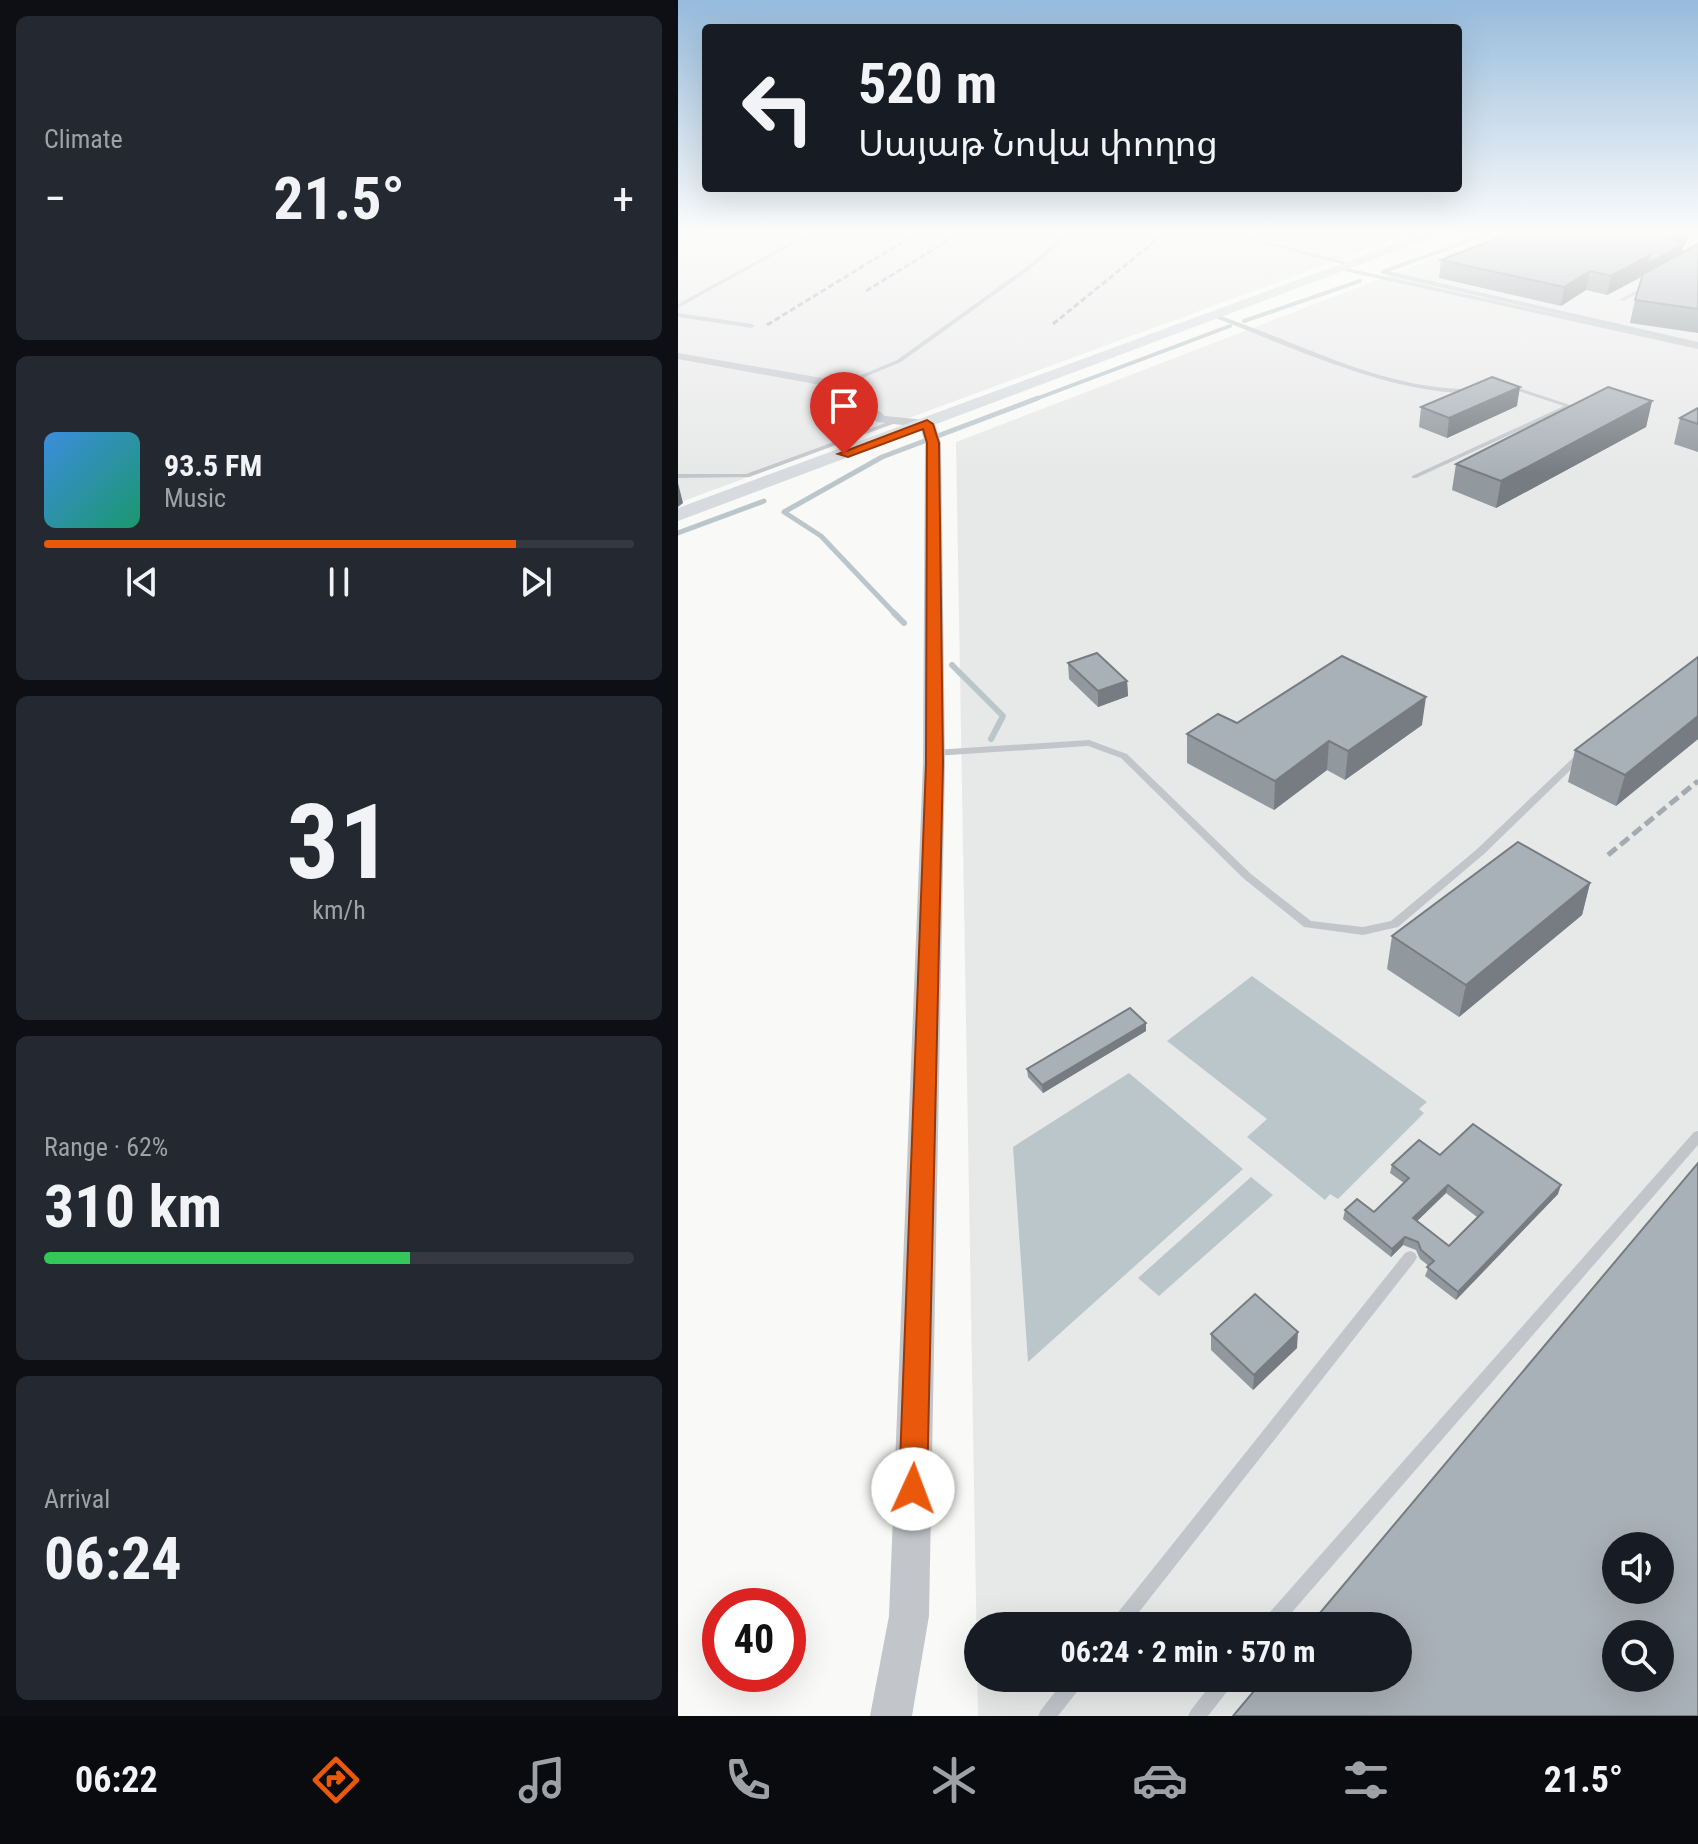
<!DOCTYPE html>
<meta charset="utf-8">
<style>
:root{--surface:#171b24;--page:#242831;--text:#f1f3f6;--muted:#9ea1a6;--line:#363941;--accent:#ea580c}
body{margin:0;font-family:"Roboto Condensed","Noto Sans Armenian",sans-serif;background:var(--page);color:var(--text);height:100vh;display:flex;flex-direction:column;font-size:30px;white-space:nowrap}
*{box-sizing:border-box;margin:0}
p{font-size:26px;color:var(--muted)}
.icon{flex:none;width:44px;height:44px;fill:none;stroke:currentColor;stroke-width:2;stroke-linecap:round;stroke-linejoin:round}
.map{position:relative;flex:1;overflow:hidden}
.drawer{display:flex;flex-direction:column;gap:16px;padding:16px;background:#0d0f14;width:678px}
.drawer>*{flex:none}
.banner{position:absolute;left:24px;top:24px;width:760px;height:168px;border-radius:8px;box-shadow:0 8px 32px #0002;background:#171b24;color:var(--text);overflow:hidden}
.controls{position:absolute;left:924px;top:1532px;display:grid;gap:16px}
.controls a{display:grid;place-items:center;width:72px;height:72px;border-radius:50%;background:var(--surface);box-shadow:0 8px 32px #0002;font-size:40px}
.speed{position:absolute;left:24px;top:1588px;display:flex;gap:16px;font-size:40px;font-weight:700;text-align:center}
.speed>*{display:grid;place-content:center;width:104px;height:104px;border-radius:50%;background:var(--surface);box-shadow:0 8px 32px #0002;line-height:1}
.speed .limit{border:12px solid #d22;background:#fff;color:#111}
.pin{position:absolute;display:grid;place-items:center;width:68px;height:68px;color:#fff;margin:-82px -34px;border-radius:50% 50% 50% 0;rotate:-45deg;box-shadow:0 0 8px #0007}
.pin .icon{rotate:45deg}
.me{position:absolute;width:88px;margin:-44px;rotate:2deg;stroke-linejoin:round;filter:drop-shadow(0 0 6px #0008)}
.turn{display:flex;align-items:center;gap:28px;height:168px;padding:0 24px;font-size:36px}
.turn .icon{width:104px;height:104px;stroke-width:2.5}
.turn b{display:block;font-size:56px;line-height:68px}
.big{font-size:60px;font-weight:700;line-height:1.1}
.drawer .card{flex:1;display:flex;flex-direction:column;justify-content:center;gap:12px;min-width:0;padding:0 28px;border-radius:12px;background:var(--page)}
.drawer .dial{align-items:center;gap:0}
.dial b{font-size:104px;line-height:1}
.song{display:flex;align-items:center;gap:24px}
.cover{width:96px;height:96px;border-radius:12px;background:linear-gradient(135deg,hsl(210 70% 55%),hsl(160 70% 35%))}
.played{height:8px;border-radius:4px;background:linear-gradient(90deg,var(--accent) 80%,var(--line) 80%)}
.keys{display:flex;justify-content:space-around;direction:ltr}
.heat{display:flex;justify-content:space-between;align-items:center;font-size:44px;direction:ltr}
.charge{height:12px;border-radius:6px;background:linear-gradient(90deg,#34c759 62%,var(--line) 0)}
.trip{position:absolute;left:286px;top:1612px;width:448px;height:80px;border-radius:40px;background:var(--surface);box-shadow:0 8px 32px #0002;font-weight:700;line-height:80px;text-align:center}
.tab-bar{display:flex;height:128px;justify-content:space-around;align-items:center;background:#090b0e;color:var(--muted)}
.tab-bar .icon{width:56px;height:56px}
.tab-bar .active{color:var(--accent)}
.tab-bar b{font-size:36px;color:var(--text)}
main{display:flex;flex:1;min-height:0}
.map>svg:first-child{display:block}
</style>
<main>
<section class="drawer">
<div class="card"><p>Climate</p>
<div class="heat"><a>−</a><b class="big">21.5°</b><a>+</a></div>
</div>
<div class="card">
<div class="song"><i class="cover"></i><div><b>93.5 FM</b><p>Music</p></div></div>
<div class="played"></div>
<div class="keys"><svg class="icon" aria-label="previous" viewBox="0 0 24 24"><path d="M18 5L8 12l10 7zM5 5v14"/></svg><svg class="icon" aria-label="pause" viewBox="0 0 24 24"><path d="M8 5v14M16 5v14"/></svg><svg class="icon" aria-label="next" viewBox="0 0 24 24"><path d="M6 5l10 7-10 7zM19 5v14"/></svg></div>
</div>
<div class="card dial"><b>31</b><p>km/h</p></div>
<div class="card"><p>Range · 62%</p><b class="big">310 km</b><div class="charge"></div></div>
<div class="card"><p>Arrival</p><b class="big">06:24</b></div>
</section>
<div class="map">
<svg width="1020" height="1716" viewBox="0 0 1020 1716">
<rect width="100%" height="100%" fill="#f9f9f7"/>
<path fill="#e7e8e8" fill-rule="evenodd" d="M0,233H733L0,503Z
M822,233H1020V1716H300L278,442ZM938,1546H982V1590H938ZM300,1626H720V1678H300ZM938,1634H982V1678H938Z"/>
<path fill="#bbc6cb" d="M574,976L749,1102L741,1109L746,1113L660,1199L652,1194L647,1200L569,1137L589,1119L489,1041Z
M451,1073L565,1169L350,1362L335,1147Z
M573,1177L595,1195L481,1296L460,1278Z"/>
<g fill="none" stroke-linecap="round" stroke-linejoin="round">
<path stroke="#bbc6cb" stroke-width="4" d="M707,271L812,233
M705,272L1020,344
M566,321L682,281
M355,400L552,326"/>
<path stroke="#bbc6cb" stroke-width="5" d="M0,533L86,501
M218,615L143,536L106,512L204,457L360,398"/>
<path stroke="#bbc6cb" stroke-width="6" d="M216,613L226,623
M274,665L325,716L313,739"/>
<path fill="#c2c6cb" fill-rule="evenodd" d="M389,233H394L351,270L223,362L165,386L160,385L219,360L347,268Z
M573,233H578L575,238L675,264L672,266L570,240Z
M128,234L132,235L0,308V304Z
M664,267L1020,345V349L662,270Z
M970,284L975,285L946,301L941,300Z
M0,313L74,324L77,326L74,328L0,317Z
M537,314C618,341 701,388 787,389L790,391L787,393C705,391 611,346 535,317L534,316Z
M828,385H832L895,406L738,478H734V476L886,406L828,387Z
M221,418L223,419V421L71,477L0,478V474H68Z
M411,740L449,754L573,874L633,921L685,927L713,921L798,850L900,753H906L908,755L806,854L720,927L685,935L626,927L565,878L443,758L410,746L256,756L251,753L256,750Z
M1020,1131V1145L602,1626H583L585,1620L1016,1132Z
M732,1251L737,1253L739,1257L737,1261L450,1626H432L434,1620L727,1253Z
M388,1678H407L405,1684L380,1716H360L363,1710Z
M538,1678H557L555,1684L530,1716H510L513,1710Z"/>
<path fill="#c2c6cb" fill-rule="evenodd" d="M0,353L167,382L207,416L249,420L255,424L249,428L199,422L159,388L0,359Z"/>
<path fill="#c2c6cb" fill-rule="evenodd" d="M249,419L257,424L263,443L267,763L251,1616L234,1716H192L211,1616L245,763L247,443L241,424Z"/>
<path fill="#d7dbdf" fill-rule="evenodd" d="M747,233H766L0,521V508Z"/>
<path stroke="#a3aab0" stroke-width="3" stroke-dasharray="6 3" stroke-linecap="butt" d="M188,291L282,233
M375,324L487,233
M89,325L239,233"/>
<path stroke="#a3aab0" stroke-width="5" stroke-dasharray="11 5" stroke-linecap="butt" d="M930,855L1020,781"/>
</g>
<path fill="#91989e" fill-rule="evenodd" d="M833,233H1010L1008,243L1005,244L1004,252L1020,244V333L952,323L957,300L965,276L929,295L908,290L883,306L761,278L763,260Z
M974,401L968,427L818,508L774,490L778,464Z
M839,406L769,438L741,427L743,407Z
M1020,408V452L996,444L1002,418Z
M1020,657V739L938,806L890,782L897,750Z
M390,663L449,681L450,696L420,707L391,679Z
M559,723L744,725L667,780L649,770L596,810L509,763V734Z
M912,883L904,915L781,1017L709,969L714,936Z
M468,1023V1031L365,1093L350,1077L349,1069Z
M762,1155L880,1194L778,1300L747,1276L751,1266L742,1259L738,1250L725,1245L713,1257L665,1219L667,1210L696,1212L726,1183L712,1173L714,1165ZM768,1193L799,1217L771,1246L739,1221Z
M533,1334L619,1348L575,1390L533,1350Z"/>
<path fill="#767c81" d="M996,233H1010L1008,243L992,250Z
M1006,244L1002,263L967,275L929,295L933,276L972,255Z
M912,271L908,290L883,306L886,287Z
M842,387L839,406L769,438L771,418Z
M974,401L968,427L818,508L823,481Z
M0,483L5,503L0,507Z
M449,681L450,696L420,707V691Z
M748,697L744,725L667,780L670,751Z
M1020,716V739L938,806L947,775Z
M651,741L649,770L596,810L597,781Z
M912,883L904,915L781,1017L788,985Z
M468,1023V1031L365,1093L364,1085Z
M770,1185L768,1193L734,1226L735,1218Z
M883,1185L880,1194L778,1300L780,1292Z
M727,1237L725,1245L713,1257L714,1249Z
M620,1332L619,1348L575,1390L576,1375Z"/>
<path fill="#a9b1b8" stroke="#767c81" stroke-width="2" fill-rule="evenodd" d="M833,233H975L1006,244L969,264L972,255L933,276L912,271L886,287L763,260Z
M1020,244V309L957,300L965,274Z
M814,377L842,387L771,418L743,407Z
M930,387L974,401L823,481L778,464Z
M1020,408V424L1002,418Z
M419,653L449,681L420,691L390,663Z
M664,656L748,697L670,751L651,741L597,781L509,734L540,714L559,723Z
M1020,657V716L947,775L897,750Z
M840,842L912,883L788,985L714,936Z
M452,1008L468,1023L364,1085L349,1069Z
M795,1124L883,1185L780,1292L749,1267L756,1261L743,1250L740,1242L727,1237L714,1249L667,1210L679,1199L696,1212L731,1178L714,1165L741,1140L762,1155ZM770,1185L805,1212L771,1246L735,1218Z
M1020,1163V1716H555L587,1678H720V1626H631ZM938,1546H982V1590H938ZM938,1634H982V1678H938Z
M577,1294L620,1332L576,1375L533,1334Z"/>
<linearGradient id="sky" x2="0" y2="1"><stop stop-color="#96bbdc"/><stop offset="0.49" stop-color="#fcfcfb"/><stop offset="1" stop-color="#fcfcfb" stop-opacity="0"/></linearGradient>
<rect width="1020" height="474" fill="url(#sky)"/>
<path fill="#ea580c" stroke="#983908" stroke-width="2" d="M249,420L255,424L261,443L265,763L249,1489L245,1499L235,1503L225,1499L221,1489L248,763L249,443L245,429L170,457L160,454Z"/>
</svg>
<div class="controls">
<a><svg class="icon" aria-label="sound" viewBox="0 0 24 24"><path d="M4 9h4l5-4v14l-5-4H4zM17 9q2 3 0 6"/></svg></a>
<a><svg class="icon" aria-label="search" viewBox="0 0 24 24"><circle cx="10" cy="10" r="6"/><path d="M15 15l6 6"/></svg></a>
</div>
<div class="speed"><div class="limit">40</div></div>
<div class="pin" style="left:166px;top:454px;background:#d93025"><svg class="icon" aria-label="arrive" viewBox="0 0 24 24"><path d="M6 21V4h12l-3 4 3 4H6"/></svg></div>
<svg class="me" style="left:235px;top:1489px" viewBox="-20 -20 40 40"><circle r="19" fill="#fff"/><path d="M0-13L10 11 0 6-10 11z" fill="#ea580c"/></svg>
<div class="trip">06:24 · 2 min · 570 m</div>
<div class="banner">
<div class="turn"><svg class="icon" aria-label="left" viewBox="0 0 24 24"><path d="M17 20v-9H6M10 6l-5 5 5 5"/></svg><div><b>520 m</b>Սայաթ Նովա փողոց</div></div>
</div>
</div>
</main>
<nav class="tab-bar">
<b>06:22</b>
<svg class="icon active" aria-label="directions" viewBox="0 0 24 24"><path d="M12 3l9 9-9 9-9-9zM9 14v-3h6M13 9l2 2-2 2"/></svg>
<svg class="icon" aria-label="music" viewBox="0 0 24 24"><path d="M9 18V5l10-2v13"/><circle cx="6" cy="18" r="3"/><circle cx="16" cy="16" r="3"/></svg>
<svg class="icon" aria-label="phone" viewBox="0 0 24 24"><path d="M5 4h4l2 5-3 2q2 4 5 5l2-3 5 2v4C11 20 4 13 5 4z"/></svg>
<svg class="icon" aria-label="climate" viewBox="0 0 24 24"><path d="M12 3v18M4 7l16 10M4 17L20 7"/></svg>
<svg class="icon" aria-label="car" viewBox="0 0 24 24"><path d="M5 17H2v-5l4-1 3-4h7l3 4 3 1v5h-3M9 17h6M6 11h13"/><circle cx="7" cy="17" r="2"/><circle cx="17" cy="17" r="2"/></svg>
<svg class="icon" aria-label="filters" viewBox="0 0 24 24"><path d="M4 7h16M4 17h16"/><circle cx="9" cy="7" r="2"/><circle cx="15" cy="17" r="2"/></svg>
<b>21.5°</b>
</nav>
